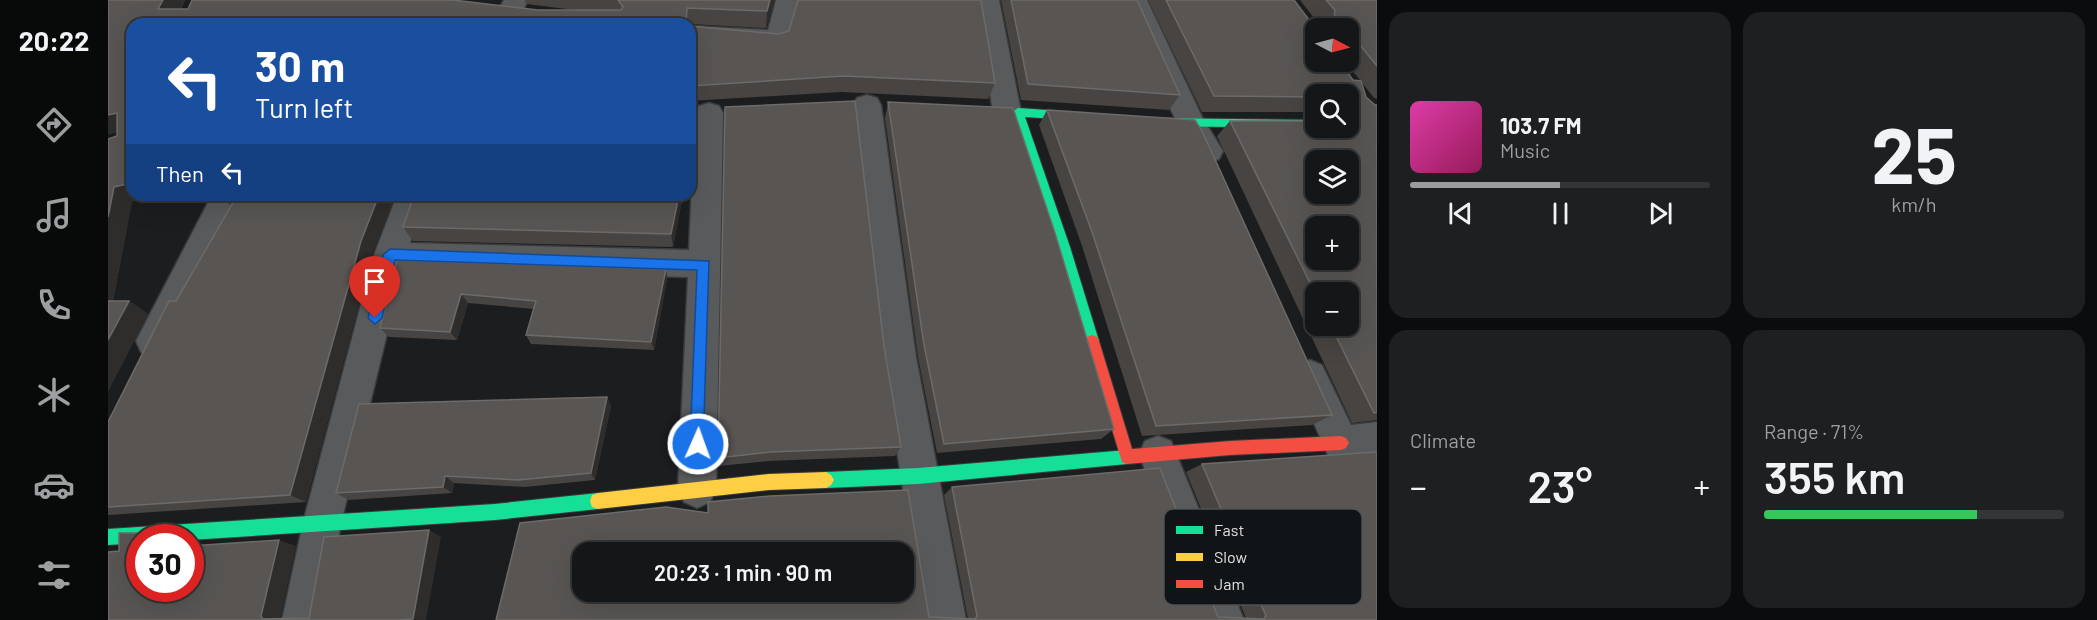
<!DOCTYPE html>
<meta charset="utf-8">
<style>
:root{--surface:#141617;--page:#1d1f20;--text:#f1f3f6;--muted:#9d9fa1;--line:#333536;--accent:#9a9c9e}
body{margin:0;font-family:Barlow,sans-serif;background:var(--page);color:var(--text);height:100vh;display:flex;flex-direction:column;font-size:22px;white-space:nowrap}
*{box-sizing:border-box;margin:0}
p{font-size:20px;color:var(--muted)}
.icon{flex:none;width:33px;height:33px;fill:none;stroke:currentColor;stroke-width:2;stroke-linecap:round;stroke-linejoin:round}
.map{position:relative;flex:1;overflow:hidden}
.side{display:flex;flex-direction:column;gap:12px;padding:12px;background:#0b0c0d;width:720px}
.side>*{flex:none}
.hud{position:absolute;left:18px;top:18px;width:570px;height:183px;border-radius:18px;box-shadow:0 6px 24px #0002,0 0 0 2px var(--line);background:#1a4fa0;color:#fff;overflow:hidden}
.needle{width:39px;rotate:96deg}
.tools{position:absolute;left:1197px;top:18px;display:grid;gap:12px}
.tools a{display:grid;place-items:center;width:54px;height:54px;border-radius:12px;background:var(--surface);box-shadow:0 6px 24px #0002,0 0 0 2px var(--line);font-size:30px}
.speed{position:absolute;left:18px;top:524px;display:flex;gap:12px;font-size:30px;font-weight:700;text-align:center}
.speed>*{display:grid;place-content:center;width:78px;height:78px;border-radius:50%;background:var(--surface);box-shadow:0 6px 24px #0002,0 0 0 2px var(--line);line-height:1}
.speed .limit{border:9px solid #d22;background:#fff;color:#111}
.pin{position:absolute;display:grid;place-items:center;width:51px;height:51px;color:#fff;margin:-62px -26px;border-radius:50% 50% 50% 0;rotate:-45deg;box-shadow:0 0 6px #0007}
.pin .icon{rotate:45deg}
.me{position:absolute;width:66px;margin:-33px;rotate:2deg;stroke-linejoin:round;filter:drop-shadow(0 0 4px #0008)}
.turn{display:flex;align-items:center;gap:21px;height:126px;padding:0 30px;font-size:27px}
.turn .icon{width:78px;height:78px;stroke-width:2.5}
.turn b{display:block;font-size:42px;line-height:51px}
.then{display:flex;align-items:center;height:57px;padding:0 30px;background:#0003;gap:12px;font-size:22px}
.big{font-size:45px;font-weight:600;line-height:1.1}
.side .tile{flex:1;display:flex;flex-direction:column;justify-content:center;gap:9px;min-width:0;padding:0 21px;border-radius:18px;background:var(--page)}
.side .dial{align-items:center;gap:0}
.dial b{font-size:78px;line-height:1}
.song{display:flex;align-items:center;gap:18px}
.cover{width:72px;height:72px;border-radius:9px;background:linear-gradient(135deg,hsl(320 70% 55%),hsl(330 70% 35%))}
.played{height:6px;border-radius:3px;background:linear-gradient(90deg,var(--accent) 50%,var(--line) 50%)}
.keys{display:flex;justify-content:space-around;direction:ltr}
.heat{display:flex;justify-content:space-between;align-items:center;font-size:33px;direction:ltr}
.charge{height:9px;border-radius:4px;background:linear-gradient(90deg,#34c759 71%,var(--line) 0)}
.side .tiles{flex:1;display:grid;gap:12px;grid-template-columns:repeat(2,1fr)}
.trip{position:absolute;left:464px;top:542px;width:342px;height:60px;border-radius:18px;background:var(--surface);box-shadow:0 6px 24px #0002,0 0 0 2px var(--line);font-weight:600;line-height:60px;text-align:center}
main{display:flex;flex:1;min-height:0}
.menu{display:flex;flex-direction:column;width:108px;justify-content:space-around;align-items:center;background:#080909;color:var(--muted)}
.menu .icon{width:42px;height:42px}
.menu .active{color:var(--accent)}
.menu b{font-size:27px;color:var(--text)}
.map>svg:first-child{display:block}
</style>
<main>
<nav class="menu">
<b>20:22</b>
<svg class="icon active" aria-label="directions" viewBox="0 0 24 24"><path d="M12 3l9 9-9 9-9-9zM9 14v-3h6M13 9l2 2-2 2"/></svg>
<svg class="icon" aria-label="music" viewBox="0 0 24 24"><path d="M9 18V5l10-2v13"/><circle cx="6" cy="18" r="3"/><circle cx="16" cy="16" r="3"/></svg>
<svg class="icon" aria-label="phone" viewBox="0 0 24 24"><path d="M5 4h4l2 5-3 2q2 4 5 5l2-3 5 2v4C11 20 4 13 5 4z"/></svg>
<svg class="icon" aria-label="climate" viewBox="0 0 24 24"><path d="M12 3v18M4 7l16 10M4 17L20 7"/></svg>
<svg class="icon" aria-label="car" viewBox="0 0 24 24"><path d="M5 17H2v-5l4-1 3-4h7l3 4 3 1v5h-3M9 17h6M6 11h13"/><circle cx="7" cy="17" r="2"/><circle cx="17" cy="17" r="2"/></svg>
<svg class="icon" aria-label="filters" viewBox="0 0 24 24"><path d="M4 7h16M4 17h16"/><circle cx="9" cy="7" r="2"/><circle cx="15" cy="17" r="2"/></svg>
</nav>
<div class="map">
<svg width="1269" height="620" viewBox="0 0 1269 620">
<rect width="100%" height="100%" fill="#1b1d1f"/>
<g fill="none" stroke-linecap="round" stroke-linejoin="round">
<g stroke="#393b3c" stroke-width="3">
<path id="street" d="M396,0H420L408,24H382Z
M668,0H692L679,45L670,48L582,42V26L660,30Z
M867,0H891L913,112L909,119L899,122L889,119L885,112Z
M1015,0H1039L1095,119L1115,151L1111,159C1105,161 1100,163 1093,159C1076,150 1026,26 1015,0Z
M759,95L769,98L773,105L808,357L858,620H816L774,357L745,105L749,98Z
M601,103L611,106L615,113L608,489L602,502L589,508L576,502L570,489L580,277L295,268L233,523L216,620H174L195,523L266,255L289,195H319L302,243L581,250L587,113L591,106Z
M104,195H134L57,352L45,356L33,352L28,341Z
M1202,360L1214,365L1243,425L1269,422V458L1233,461L1220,455L1185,376L1190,365Z
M1050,436L1063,441L1136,620H1094L1031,454L1037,441Z"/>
</g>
<g stroke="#393b3c" stroke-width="2">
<path id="fast" d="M910,108L981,113L987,117L981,121L917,117L962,247L991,341L989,345L984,347L979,345L977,341L950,247L904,112Z
M1044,118L1208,120V128H1210H1208L1044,126L1038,122Z
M1019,450L1024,452L1027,457L1024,462L1019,464L810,484L718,488L713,485L710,480L713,475L718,472L810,468Z
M490,493L496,495L498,501L496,507L490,509L387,520L82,540V537H32V543L0,545V529L387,504Z"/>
</g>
<g stroke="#393b3c" stroke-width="2">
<path id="slow" d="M718,472L723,475L726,480L723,485L718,488L661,490L490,509L484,507L482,501L484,495L490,493L661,474Z"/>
</g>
<g stroke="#393b3c" stroke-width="2">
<path id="jam" d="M984,335L989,337L991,341L1024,449L1122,441L1233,436L1238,438L1241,443L1238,448L1233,450L1122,455L1019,464L1014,462L977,341L979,337Z"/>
</g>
<use href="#street" fill="#585a5b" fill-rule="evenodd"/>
<use href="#fast" fill="#16e098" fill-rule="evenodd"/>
<use href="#slow" fill="#ffcf43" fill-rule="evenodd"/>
<use href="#jam" fill="#f24e42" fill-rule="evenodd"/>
</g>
<path fill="#474441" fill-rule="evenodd" d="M0,0H77L73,9H80L84,0H345L430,10H467L418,4L417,0H666L658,28L582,24H24V195H54L24,201L5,301H21L40,314L0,391V139L9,136V132L0,134Z
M893,0H1029L1072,95L1061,110L913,100Z
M1040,0H1186L1245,80H1252L1237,62H1240V28H1213V27L1192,0H1269V99L1266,98L1254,83L1258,97L1267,105H1269V420L1244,423L1109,136L1122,121L1240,128V94H1208V112H1094ZM1208,292L1240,326H1208Z
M582,26L887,83L880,99L733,92L582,101Z
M780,102L1006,429L993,439L829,453L810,357L777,118Z
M939,110L1224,415L1204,425L1034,436L974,246L931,125Z
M119,195H287L264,254L198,502L0,515V422L123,206L116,200Z
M306,195H575L565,247L305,241L295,227Z
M289,260L558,269L559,279L546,350L423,344L418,335L426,309L360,303L349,340L281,337L272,328Z
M776,346L793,447L787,456L661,461L611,466L610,458Z
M499,397L503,406L487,480L417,487L346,483L344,493L241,500L228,493Z
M1094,464L1269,620H388L821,617L860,619L836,495L844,487L1110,617L1138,618L1078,472Z"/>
<path fill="#2f2d2c" d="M55,0H77L64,24L50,9Z
M662,0H666L658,28L659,11Z
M583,110L585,125L583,170L582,137Z
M9,113L24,129L0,134V115Z
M24,183V195H54L24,201L4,306L0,307V217L6,187Z
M271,195H287L264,254L198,502L182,495L253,241Z
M571,195H575L565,247L563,234Z
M558,269L559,279L546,350L543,342Z
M353,294L360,303L349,340L342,332Z
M21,301L40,314L0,391V340Z
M499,397L503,406L487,480L483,473Z
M337,476L346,483L344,493L335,487Z
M321,530L333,537L318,620H309L305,619Z
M59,533L72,537H59Z
M171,540L188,546L172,620L155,619L153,616Z"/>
<path fill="#585553" stroke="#6d6b69" stroke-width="1.5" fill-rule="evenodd" d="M0,0H55L50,9H80L84,0H345L430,10H513L515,7L510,0H662L659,11L579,8L578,24H24V183L6,187L0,217V139L9,136V113L0,115Z
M690,0H873L887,83L735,76L582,86V26L671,34L681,31Z
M903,0H1029L1072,95L920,84Z
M1058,0H1186L1208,29V62H1232L1245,80L1253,81L1258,97L1267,105H1269V412L1266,413L1223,326H1240V292H1208V295L1122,121H1208V128H1240V94H1208V97L1106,96ZM1208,160H1240V194H1208ZM1208,226H1240V260H1208Z
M1218,0H1269V66L1252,45H1240V28H1225L1227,10Z
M747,101L776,346L793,447L662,452L610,458L617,107Z
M780,102L905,108L947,233L1006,429L836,444L816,345Z
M582,109L583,110L582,137Z
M939,110L1087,120L1094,131L1224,415L1048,426L984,232Z
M119,195H271L253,241L182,495L0,507V422L61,301H68L126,201L116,200Z
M306,195H571L563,234L295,227Z
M289,260L558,269L543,342L418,335L428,301L353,294L342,332L272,328Z
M0,301H21L0,340Z
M499,397L483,473L410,480L337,476L335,487L228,493L251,404Z
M1269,452V620H388L412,523L558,507L600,513V502L662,496L800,490L821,617L867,619L869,616L844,487L1052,468L1110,617L1156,619L1158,616L1094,464ZM474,552H795V591H474Z
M321,530L305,619L290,620H0V552L11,551V533H59V537H32V588H82V546L171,540L153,616L155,619L201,618L216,537Z"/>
<path fill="#1a73e8" stroke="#114b97" stroke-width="1.5" d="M282,249L601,261L595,449L590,451L585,449L582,444L589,270L287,260L274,318L267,324L260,318L275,255Z"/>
<rect x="1056" y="509" width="198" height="96" rx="9" fill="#111417" stroke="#4f5254" stroke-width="1.5"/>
<rect x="1068" y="526" width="27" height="8" fill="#16e098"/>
<rect x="1068" y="553" width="27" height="8" fill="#ffcf43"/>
<rect x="1068" y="580" width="27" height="8" fill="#f24e42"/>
<g font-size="16" fill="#dfe1e3">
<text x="1106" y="536">Fast</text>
<text x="1106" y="563">Slow</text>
<text x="1106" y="590">Jam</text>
</g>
</svg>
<div class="tools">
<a><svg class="needle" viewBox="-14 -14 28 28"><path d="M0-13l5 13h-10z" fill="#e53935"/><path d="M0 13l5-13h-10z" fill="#9d9fa1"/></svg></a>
<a><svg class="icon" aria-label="search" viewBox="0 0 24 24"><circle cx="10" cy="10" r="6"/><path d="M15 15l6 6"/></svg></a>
<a><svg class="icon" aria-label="layers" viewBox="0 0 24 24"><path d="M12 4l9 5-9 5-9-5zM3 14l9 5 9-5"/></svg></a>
<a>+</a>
<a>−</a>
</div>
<div class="speed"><div class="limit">30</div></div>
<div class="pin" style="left:267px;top:318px;background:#d93025"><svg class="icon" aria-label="arrive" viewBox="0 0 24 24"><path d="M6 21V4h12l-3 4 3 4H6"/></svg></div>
<svg class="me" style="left:590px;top:444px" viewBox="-20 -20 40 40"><circle r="17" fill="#1a73e8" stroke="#fff" stroke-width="3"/><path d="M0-11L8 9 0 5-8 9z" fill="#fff"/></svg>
<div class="trip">20:23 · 1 min · 90 m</div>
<div class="hud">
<div class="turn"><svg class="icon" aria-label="left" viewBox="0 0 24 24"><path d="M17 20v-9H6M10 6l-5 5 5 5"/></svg><div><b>30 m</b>Turn left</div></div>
<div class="then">Then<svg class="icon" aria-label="left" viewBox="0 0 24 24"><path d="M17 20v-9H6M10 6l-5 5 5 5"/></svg></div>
</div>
</div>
<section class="side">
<div class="tiles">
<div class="tile">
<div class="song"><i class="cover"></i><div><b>103.7 FM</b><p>Music</p></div></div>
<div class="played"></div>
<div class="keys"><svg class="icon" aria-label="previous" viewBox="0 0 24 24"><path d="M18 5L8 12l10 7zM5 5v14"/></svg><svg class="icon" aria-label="pause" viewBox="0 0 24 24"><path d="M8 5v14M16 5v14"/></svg><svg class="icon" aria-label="next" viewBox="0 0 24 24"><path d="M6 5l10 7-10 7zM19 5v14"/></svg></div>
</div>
<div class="tile dial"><b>25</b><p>km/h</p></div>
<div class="tile"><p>Climate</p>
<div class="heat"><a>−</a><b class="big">23°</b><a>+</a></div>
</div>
<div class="tile"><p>Range · 71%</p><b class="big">355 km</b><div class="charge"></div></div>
</div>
</section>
</main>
